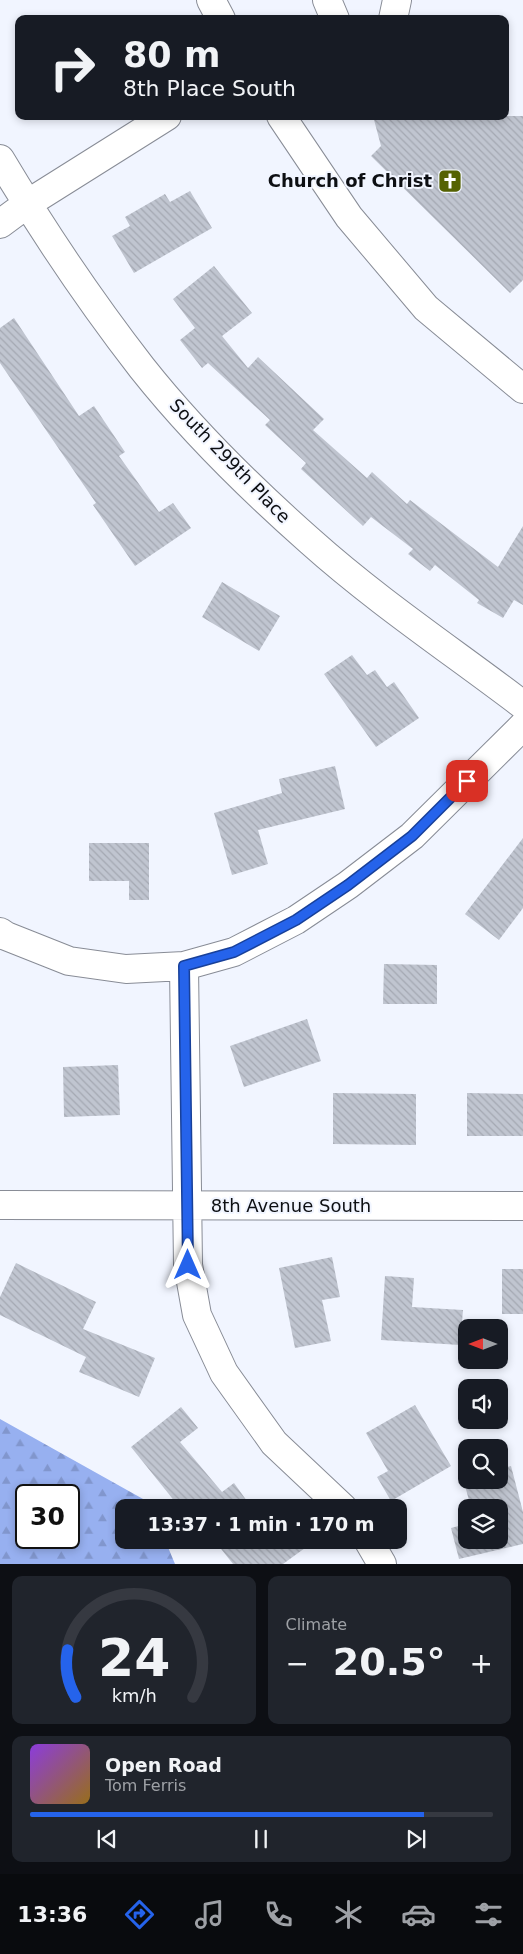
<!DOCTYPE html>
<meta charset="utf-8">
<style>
:root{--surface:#171b24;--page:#20242c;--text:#f1f3f6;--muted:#9ea1a6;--line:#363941;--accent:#2563eb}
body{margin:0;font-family:"DejaVu Sans",sans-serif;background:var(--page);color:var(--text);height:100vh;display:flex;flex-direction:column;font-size:19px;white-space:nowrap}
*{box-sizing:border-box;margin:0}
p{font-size:16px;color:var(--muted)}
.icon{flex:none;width:28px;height:28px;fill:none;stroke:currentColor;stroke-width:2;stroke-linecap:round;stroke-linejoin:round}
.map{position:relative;height:1564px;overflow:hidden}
.drawer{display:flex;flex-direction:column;gap:12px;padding:12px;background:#0d0f14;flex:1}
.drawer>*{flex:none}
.banner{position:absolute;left:15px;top:15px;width:494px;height:105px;border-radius:10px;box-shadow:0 2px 8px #0003;background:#171b24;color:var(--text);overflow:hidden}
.needle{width:32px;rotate:270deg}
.controls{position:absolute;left:458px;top:1319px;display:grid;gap:10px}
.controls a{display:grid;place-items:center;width:50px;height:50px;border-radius:10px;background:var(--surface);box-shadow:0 2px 8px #0003;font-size:25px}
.speed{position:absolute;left:15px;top:1484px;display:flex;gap:10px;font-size:25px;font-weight:700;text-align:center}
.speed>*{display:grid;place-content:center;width:65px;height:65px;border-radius:50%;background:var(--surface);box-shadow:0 2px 8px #0003;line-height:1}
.speed .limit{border:2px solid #111;border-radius:8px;background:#fff;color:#111}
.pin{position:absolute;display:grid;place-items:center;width:42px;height:42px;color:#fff;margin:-21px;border-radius:10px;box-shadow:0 2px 8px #0006}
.me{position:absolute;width:55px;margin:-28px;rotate:0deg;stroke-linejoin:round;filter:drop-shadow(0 0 4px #0008)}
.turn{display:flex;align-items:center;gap:18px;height:105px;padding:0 25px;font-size:22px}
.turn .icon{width:65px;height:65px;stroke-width:2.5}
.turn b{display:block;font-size:35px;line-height:42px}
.big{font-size:38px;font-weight:600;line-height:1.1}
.drawer .widget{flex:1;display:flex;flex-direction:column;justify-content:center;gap:8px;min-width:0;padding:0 18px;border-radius:10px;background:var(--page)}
.drawer .dial{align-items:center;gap:0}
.dial svg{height:130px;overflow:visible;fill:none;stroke:var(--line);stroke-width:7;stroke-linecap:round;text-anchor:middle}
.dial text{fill:var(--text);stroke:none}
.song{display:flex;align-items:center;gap:15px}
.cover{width:60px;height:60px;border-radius:8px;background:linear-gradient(135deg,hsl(270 70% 55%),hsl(40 70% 35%))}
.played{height:5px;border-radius:2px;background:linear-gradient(90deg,var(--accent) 85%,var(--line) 85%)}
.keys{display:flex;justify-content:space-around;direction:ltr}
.heat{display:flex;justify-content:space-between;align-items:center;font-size:28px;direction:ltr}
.drawer .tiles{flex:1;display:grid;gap:12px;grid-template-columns:1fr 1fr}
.widget:last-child{grid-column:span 2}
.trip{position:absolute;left:115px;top:1499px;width:292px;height:50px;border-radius:10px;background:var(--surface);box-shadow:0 2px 8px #0003;font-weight:600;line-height:50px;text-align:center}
.dock{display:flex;height:80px;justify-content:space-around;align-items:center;background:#090b0e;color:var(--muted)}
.dock .icon{width:35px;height:35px}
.dock .on{color:var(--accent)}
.dock b{font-size:22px;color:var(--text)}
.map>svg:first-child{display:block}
</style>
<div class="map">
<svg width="523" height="1564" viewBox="0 0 523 1564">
<defs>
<pattern id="forest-firs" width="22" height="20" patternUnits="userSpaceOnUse" patternTransform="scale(1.25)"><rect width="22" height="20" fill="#97b0f0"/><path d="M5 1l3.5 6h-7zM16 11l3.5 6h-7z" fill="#8196cd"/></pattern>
<pattern id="building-back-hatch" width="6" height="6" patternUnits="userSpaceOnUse" patternTransform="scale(1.25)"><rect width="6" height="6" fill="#c0c5d0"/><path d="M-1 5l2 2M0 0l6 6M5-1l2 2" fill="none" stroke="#a4a8b2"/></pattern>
</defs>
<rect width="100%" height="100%" fill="#f1f5ff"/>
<path fill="url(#forest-firs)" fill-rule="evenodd" d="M0,1419L152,1504L153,1507L124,1508V1540H165L175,1564H0ZM26,1495H69V1538H26Z"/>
<path fill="url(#building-back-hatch)" d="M373,116H523V280L510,293L371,156L381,146Z
M190,191L212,228L134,273L112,236L130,226L125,217L165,194L170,202Z
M214,266L252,313L222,336L248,368L258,357L324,419L313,430L367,478L372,472L407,504L410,500L498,567L523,526V605L514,600L503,618L477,603L479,600L435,565L430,571L408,554L413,549L371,517L363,526L301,469L306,463L265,425L270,420L208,363L202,368L180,340L195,328L173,299Z
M14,318L79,416L94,406L125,452L119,456L159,512L173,503L191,528L135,566L93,505L96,503L0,363V328Z
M222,582L280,616L259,651L202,617Z
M352,655L367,675L375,670L387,687L394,682L419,718L376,747L324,674Z
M335,766L345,809L258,830L268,864L232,875L214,813L282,793L279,779Z
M523,838V908L499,940L465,914Z
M89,843H149V900H129V881H89Z
M384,964L437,965V1004H383Z
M307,1019L321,1061L244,1087L230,1046Z
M118,1065L120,1115L64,1117L63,1067Z
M333,1093L416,1094V1145L333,1144Z
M467,1093L523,1094V1136H467Z
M332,1257L340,1297L322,1300L331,1341L295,1348L279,1268Z
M16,1263L96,1302L83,1329L155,1358L139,1397L79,1372L86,1357L0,1315V1297Z
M502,1269H523V1314H502Z
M385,1276L414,1278L412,1307L463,1310L460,1345L381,1340Z
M415,1405L451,1466L391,1501L377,1477L388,1471L366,1433Z
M181,1407L198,1428L180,1442L222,1492L234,1483L252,1508H180L131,1447Z
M511,1466L523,1512V1544L459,1559L451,1528L466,1524V1540H499V1508H471L463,1478L466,1477V1480H499V1469Z
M214,1540H316L283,1564H233Z"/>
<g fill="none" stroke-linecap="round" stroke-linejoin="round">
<g stroke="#888c96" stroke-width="30">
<path id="minor" d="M327,0L335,19
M393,19L397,0
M0,159C43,231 90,301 142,368C192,431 250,488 310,541C377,601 452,651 523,705
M0,224L27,204L167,116
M0,932L6,936L69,961L126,969L184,966L234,952L296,920L348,885L412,836L523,726
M184,966L188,1265L197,1315L224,1373L274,1443L343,1508
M0,1205L523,1206
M368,1540L382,1564"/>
</g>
<g stroke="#888c96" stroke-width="30">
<path id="major" d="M211,0L221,19
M281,116L349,217L426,308L523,389"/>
</g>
<use href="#minor" stroke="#fff" stroke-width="28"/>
<use href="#major" stroke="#fff" stroke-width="28"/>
</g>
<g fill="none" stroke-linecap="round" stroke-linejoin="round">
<g stroke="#184099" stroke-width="12">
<path id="route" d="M188,1265L184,966L234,952L296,920L348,885L412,836L467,781"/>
</g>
<use href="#route" stroke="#2563eb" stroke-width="9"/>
</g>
<defs>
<g id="church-square" transform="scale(1.25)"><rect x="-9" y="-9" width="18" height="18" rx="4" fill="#556202" stroke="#f1f5ff"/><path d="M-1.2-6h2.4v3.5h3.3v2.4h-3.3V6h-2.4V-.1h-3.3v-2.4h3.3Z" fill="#fff"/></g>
</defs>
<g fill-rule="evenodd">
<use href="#church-square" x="450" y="181"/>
</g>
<g text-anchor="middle" stroke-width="4" stroke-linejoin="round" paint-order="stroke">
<g font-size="18" font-weight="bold" fill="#0d0f13" stroke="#f1f5ff" text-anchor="end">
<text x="432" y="187">Church of Christ</text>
</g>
<g font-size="18" fill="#0d0f13" stroke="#f1f5ff">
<text transform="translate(230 461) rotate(46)" y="6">South 299th Place</text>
<text x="291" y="1212">8th Avenue South</text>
</g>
</g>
</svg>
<div class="controls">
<a><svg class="needle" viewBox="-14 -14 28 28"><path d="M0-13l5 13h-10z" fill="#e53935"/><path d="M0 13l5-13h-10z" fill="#9ea1a6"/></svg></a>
<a><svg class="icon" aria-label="sound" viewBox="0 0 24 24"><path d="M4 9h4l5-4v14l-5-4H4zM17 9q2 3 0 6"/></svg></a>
<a><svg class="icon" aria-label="search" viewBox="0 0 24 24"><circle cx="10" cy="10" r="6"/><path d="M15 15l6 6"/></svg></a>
<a><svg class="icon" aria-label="layers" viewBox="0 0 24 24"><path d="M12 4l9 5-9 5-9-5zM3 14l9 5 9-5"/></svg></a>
</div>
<div class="speed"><div class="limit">30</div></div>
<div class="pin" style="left:467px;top:781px;background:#d93025"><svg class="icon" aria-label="arrive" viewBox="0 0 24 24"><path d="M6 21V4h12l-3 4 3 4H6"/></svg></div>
<svg class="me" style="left:188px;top:1265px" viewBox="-20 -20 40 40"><path d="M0-17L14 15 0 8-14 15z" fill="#2563eb" stroke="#fff" stroke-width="4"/></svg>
<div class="trip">13:37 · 1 min · 170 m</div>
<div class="banner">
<div class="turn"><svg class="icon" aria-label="right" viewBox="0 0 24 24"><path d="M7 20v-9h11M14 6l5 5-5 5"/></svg><div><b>80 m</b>8th Place South</div></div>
</div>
</div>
<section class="drawer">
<div class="tiles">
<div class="widget dial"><svg viewBox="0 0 100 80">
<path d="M14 69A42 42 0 1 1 86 69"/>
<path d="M14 69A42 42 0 0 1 9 40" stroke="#2563eb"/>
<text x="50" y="56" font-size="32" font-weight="700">24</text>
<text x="50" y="72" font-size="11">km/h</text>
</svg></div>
<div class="widget"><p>Climate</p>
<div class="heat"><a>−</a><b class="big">20.5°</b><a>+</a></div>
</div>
<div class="widget">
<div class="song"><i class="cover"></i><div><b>Open Road</b><p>Tom Ferris</p></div></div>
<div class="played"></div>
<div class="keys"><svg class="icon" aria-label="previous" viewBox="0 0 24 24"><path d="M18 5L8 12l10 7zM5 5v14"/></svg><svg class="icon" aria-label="pause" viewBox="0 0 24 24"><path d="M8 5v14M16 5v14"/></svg><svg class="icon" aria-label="next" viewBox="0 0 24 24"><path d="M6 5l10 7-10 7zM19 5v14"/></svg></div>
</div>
</div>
</section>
<nav class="dock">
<b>13:36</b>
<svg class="icon on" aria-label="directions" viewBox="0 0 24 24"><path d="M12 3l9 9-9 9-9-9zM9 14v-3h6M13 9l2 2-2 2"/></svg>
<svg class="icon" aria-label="music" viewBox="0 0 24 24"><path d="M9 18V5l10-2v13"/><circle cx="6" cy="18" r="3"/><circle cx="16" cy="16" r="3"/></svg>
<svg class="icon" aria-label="phone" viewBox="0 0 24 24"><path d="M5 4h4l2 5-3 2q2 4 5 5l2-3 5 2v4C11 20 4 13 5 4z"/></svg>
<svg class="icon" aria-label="climate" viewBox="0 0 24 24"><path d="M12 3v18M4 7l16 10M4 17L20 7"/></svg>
<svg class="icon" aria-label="car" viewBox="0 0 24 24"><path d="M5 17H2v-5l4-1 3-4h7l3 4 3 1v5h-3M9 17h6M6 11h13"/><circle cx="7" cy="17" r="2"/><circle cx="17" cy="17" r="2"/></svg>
<svg class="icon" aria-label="filters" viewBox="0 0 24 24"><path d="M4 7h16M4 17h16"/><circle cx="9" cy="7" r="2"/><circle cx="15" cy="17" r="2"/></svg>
</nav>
